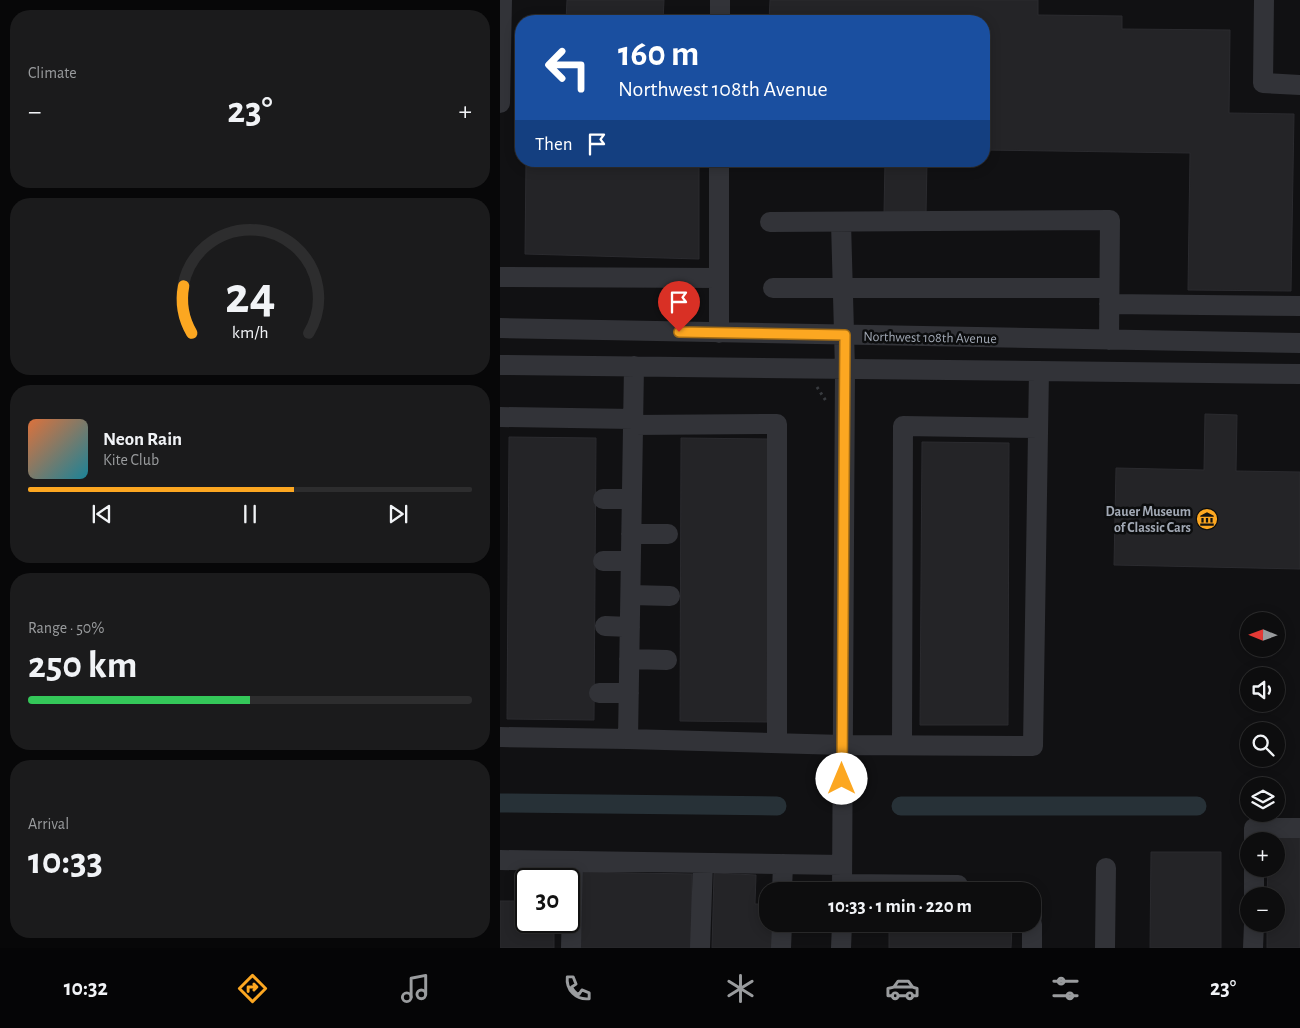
<!DOCTYPE html>
<meta charset="utf-8">
<style>
:root{--surface:#0d0d0e;--page:#1b1b1c;--text:#f1f3f6;--muted:#9a9c9e;--line:#2d2d2e;--accent:#fca721}
body{margin:0;font-family:"Alegreya Sans",sans-serif;background:var(--page);color:var(--text);height:100vh;display:flex;flex-direction:column;font-size:19px;white-space:nowrap}
*{box-sizing:border-box;margin:0}
p{font-size:16px;color:var(--muted)}
.icon{flex:none;width:28px;height:28px;fill:none;stroke:currentColor;stroke-width:2;stroke-linecap:round;stroke-linejoin:round}
.map{position:relative;flex:1;overflow:hidden}
.side{display:flex;flex-direction:column;gap:10px;padding:10px;background:#070708;width:500px}
.side>*{flex:none}
.top-card{position:absolute;left:15px;top:15px;width:475px;height:152px;border-radius:20px;box-shadow:0 2px 12px #0003,0 0 0 1px var(--line);background:#1a4fa0;color:#fff;overflow:hidden}
.needle{width:32px;rotate:271deg}
.controls{position:absolute;left:740px;top:612px;display:grid;gap:10px}
.controls a{display:grid;place-items:center;width:45px;height:45px;border-radius:50%;background:var(--surface);box-shadow:0 2px 12px #0003,0 0 0 1px var(--line);font-size:25px}
.speed{position:absolute;left:15px;top:868px;display:flex;gap:10px;font-size:25px;font-weight:700;text-align:center}
.speed>*{display:grid;place-content:center;width:65px;height:65px;border-radius:50%;background:var(--surface);box-shadow:0 2px 12px #0003,0 0 0 1px var(--line);line-height:1}
.speed .limit{border:2px solid #111;border-radius:8px;background:#fff;color:#111}
.pin{position:absolute;display:grid;place-items:center;width:42px;height:42px;color:#fff;margin:-51px -21px;border-radius:50% 50% 50% 0;rotate:-45deg;box-shadow:0 0 5px #0007}
.pin .icon{rotate:45deg}
.me{position:absolute;width:55px;margin:-28px;rotate:0deg;stroke-linejoin:round;filter:drop-shadow(0 0 4px #0008)}
.turn{display:flex;align-items:center;gap:18px;height:105px;padding:0 20px;font-size:22px}
.turn .icon{width:65px;height:65px;stroke-width:2.5}
.turn b{display:block;font-size:35px;line-height:42px}
.then{display:flex;align-items:center;height:48px;padding:0 20px;background:#0003;gap:10px;font-size:19px}
.big{font-size:38px;font-weight:700;line-height:1.1}
.side .card{flex:1;display:flex;flex-direction:column;justify-content:center;gap:8px;min-width:0;padding:0 18px;border-radius:20px;background:var(--page)}
.side .dial{align-items:center;gap:0}
.dial svg{height:130px;overflow:visible;fill:none;stroke:var(--line);stroke-width:7;stroke-linecap:round;text-anchor:middle}
.dial text{fill:var(--text);stroke:none}
.song{display:flex;align-items:center;gap:15px}
.cover{width:60px;height:60px;border-radius:8px;background:linear-gradient(135deg,hsl(20 70% 55%),hsl(190 70% 35%))}
.played{height:5px;border-radius:2px;background:linear-gradient(90deg,var(--accent) 60%,var(--line) 60%)}
.keys{display:flex;justify-content:space-around;direction:ltr}
.heat{display:flex;justify-content:space-between;align-items:center;font-size:28px;direction:ltr}
.charge{height:8px;border-radius:4px;background:linear-gradient(90deg,#34c759 50%,var(--line) 0)}
.trip{position:absolute;left:259px;top:882px;width:282px;height:50px;border-radius:20px;background:var(--surface);box-shadow:0 2px 12px #0003,0 0 0 1px var(--line);font-weight:700;line-height:50px;text-align:center}
.tab-bar{display:flex;height:80px;justify-content:space-around;align-items:center;background:#050506;color:var(--muted)}
.tab-bar .icon{width:35px;height:35px}
.tab-bar .active{color:var(--accent)}
.tab-bar b{font-size:22px;color:var(--text)}
main{display:flex;flex:1;min-height:0}
.map>svg:first-child{display:block}
</style>
<main>
<section class="side">
<div class="card"><p>Climate</p>
<div class="heat"><a>−</a><b class="big">23°</b><a>+</a></div>
</div>
<div class="card dial"><svg viewBox="0 0 100 80">
<path d="M14 69A42 42 0 1 1 86 69"/>
<path d="M14 69A42 42 0 0 1 9 40" stroke="#fca721"/>
<text x="50" y="56" font-size="32" font-weight="700">24</text>
<text x="50" y="72" font-size="11">km/h</text>
</svg></div>
<div class="card">
<div class="song"><i class="cover"></i><div><b>Neon Rain</b><p>Kite Club</p></div></div>
<div class="played"></div>
<div class="keys"><svg class="icon" aria-label="previous" viewBox="0 0 24 24"><path d="M18 5L8 12l10 7zM5 5v14"/></svg><svg class="icon" aria-label="pause" viewBox="0 0 24 24"><path d="M8 5v14M16 5v14"/></svg><svg class="icon" aria-label="next" viewBox="0 0 24 24"><path d="M6 5l10 7-10 7zM19 5v14"/></svg></div>
</div>
<div class="card"><p>Range · 50%</p><b class="big">250 km</b><div class="charge"></div></div>
<div class="card"><p>Arrival</p><b class="big">10:33</b></div>
</section>
<div class="map">
<svg width="800" height="948" viewBox="0 0 800 948">
<rect width="100%" height="100%" fill="#111113"/>
<g fill="none" stroke-linecap="round" stroke-linejoin="round">
<path stroke="#273137" stroke-width="19" d="M0,803L277,806
M401,806H697"/>
</g>
<path fill="#242427" stroke="#2b2b2f" d="M67,0H164L163,21H66Z
M270,0H538V15L622,16V29L730,30L729,113L794,114L791,291L688,290L690,153L484,150V21H269Z
M26,161H199V259L25,254Z
M385,161H427L426,215L384,214Z
M705,414L737,415L736,471L800,472V569L614,565L616,468L704,470Z
M9,437L96,438L94,720L7,719Z
M181,438L269,439L267,722L180,721Z
M422,442L509,443L508,725H420Z
M768,833H800V948H767V924H776V896H767L768,869H776V841H768Z
M651,852H721V948H650Z
M78,872L192,874L191,948H76Z
M214,873L256,875L255,904H268V924H273L272,948H212Z
M17,875H55V879H26V921H54V948H0V901H17Z
M389,924L512,926L511,948H389Z"/>
<g fill="none" stroke-linecap="round" stroke-linejoin="round">
<path stroke="#383b3f" stroke-width="3" stroke-dasharray="2.5 4" stroke-linecap="butt" d="M317,387L326,401"/>
<path stroke="#323338" stroke-width="20" d="M764,0L763,83L800,85
M220,21V0
M0,103L2,0
M270,222L610,220L609,340
M341,222L345,369L342,891
M0,277L219,278
M273,288H609
M609,304L800,306
M0,328L800,343
M219,333V161
M0,365L800,374
M0,417L133,419
M133,425L277,424V743
M103,499H132
M131,534H168
M103,561H131
M131,595L170,596
M105,626L130,627
M129,659L167,660
M99,693H129
M0,737L128,739L134,366
M128,739L343,745L533,746L539,371
M402,745L403,426L538,428
M754,841V828H800
M0,860L342,865
M342,884L458,885V891
M282,891L283,864
M754,896V869
M532,904V917
M71,948L73,861
M200,948L203,863
M281,948L282,924
M341,948L342,924
M532,948V924
M605,948L606,868
M753,948L754,924"/>
</g>
<g fill="none" stroke-linecap="round" stroke-linejoin="round">
<g stroke="#a46d15" stroke-width="12">
<path id="route" d="M179,332L345,335L342,779"/>
</g>
<use href="#route" stroke="#fca721" stroke-width="9"/>
</g>
<defs>
<g id="museum-disc" transform="scale(1.125)"><circle r="9.5" fill="#fca721" stroke="#0c0d0e"/><path d="M0-6L6-3V-2H-6V-3ZM-5-1h2V3h-2ZM-1-1h2V3h-2ZM3-1h2V3H3ZM-6 4H6V6H-6Z" fill="#111"/></g>
</defs>
<g fill-rule="evenodd">
<use href="#museum-disc" x="707" y="519"/>
</g>
<g text-anchor="middle" stroke-width="5" stroke-linejoin="round" paint-order="stroke">
<g font-size="14" fill="#a2a9b5" stroke="#0c0d0e">
<text transform="translate(430 337) rotate(1)" y="5">Northwest 108th Avenue</text>
</g>
<g font-size="14" font-weight="bold" fill="#a2a9b5" stroke="#0c0d0e" text-anchor="end">
<text x="691" y="516">Dauer Museum<tspan x="691" dy="16">of Classic Cars</tspan></text>
</g>
</g>
</svg>
<div class="controls">
<a><svg class="needle" viewBox="-14 -14 28 28"><path d="M0-13l5 13h-10z" fill="#e53935"/><path d="M0 13l5-13h-10z" fill="#9a9c9e"/></svg></a>
<a><svg class="icon" aria-label="sound" viewBox="0 0 24 24"><path d="M4 9h4l5-4v14l-5-4H4zM17 9q2 3 0 6"/></svg></a>
<a><svg class="icon" aria-label="search" viewBox="0 0 24 24"><circle cx="10" cy="10" r="6"/><path d="M15 15l6 6"/></svg></a>
<a><svg class="icon" aria-label="layers" viewBox="0 0 24 24"><path d="M12 4l9 5-9 5-9-5zM3 14l9 5 9-5"/></svg></a>
<a>+</a>
<a>−</a>
</div>
<div class="speed"><div class="limit">30</div></div>
<div class="pin" style="left:179px;top:332px;background:#d93025"><svg class="icon" aria-label="arrive" viewBox="0 0 24 24"><path d="M6 21V4h12l-3 4 3 4H6"/></svg></div>
<svg class="me" style="left:342px;top:779px" viewBox="-20 -20 40 40"><circle r="19" fill="#fff"/><path d="M0-13L10 11 0 6-10 11z" fill="#fca721"/></svg>
<div class="trip">10:33 · 1 min · 220 m</div>
<div class="top-card">
<div class="turn"><svg class="icon" aria-label="left" viewBox="0 0 24 24"><path d="M17 20v-9H6M10 6l-5 5 5 5"/></svg><div><b>160 m</b>Northwest 108th Avenue</div></div>
<div class="then">Then<svg class="icon" aria-label="arrive" viewBox="0 0 24 24"><path d="M6 21V4h12l-3 4 3 4H6"/></svg></div>
</div>
</div>
</main>
<nav class="tab-bar">
<b>10:32</b>
<svg class="icon active" aria-label="directions" viewBox="0 0 24 24"><path d="M12 3l9 9-9 9-9-9zM9 14v-3h6M13 9l2 2-2 2"/></svg>
<svg class="icon" aria-label="music" viewBox="0 0 24 24"><path d="M9 18V5l10-2v13"/><circle cx="6" cy="18" r="3"/><circle cx="16" cy="16" r="3"/></svg>
<svg class="icon" aria-label="phone" viewBox="0 0 24 24"><path d="M5 4h4l2 5-3 2q2 4 5 5l2-3 5 2v4C11 20 4 13 5 4z"/></svg>
<svg class="icon" aria-label="climate" viewBox="0 0 24 24"><path d="M12 3v18M4 7l16 10M4 17L20 7"/></svg>
<svg class="icon" aria-label="car" viewBox="0 0 24 24"><path d="M5 17H2v-5l4-1 3-4h7l3 4 3 1v5h-3M9 17h6M6 11h13"/><circle cx="7" cy="17" r="2"/><circle cx="17" cy="17" r="2"/></svg>
<svg class="icon" aria-label="filters" viewBox="0 0 24 24"><path d="M4 7h16M4 17h16"/><circle cx="9" cy="7" r="2"/><circle cx="15" cy="17" r="2"/></svg>
<b>23°</b>
</nav>
